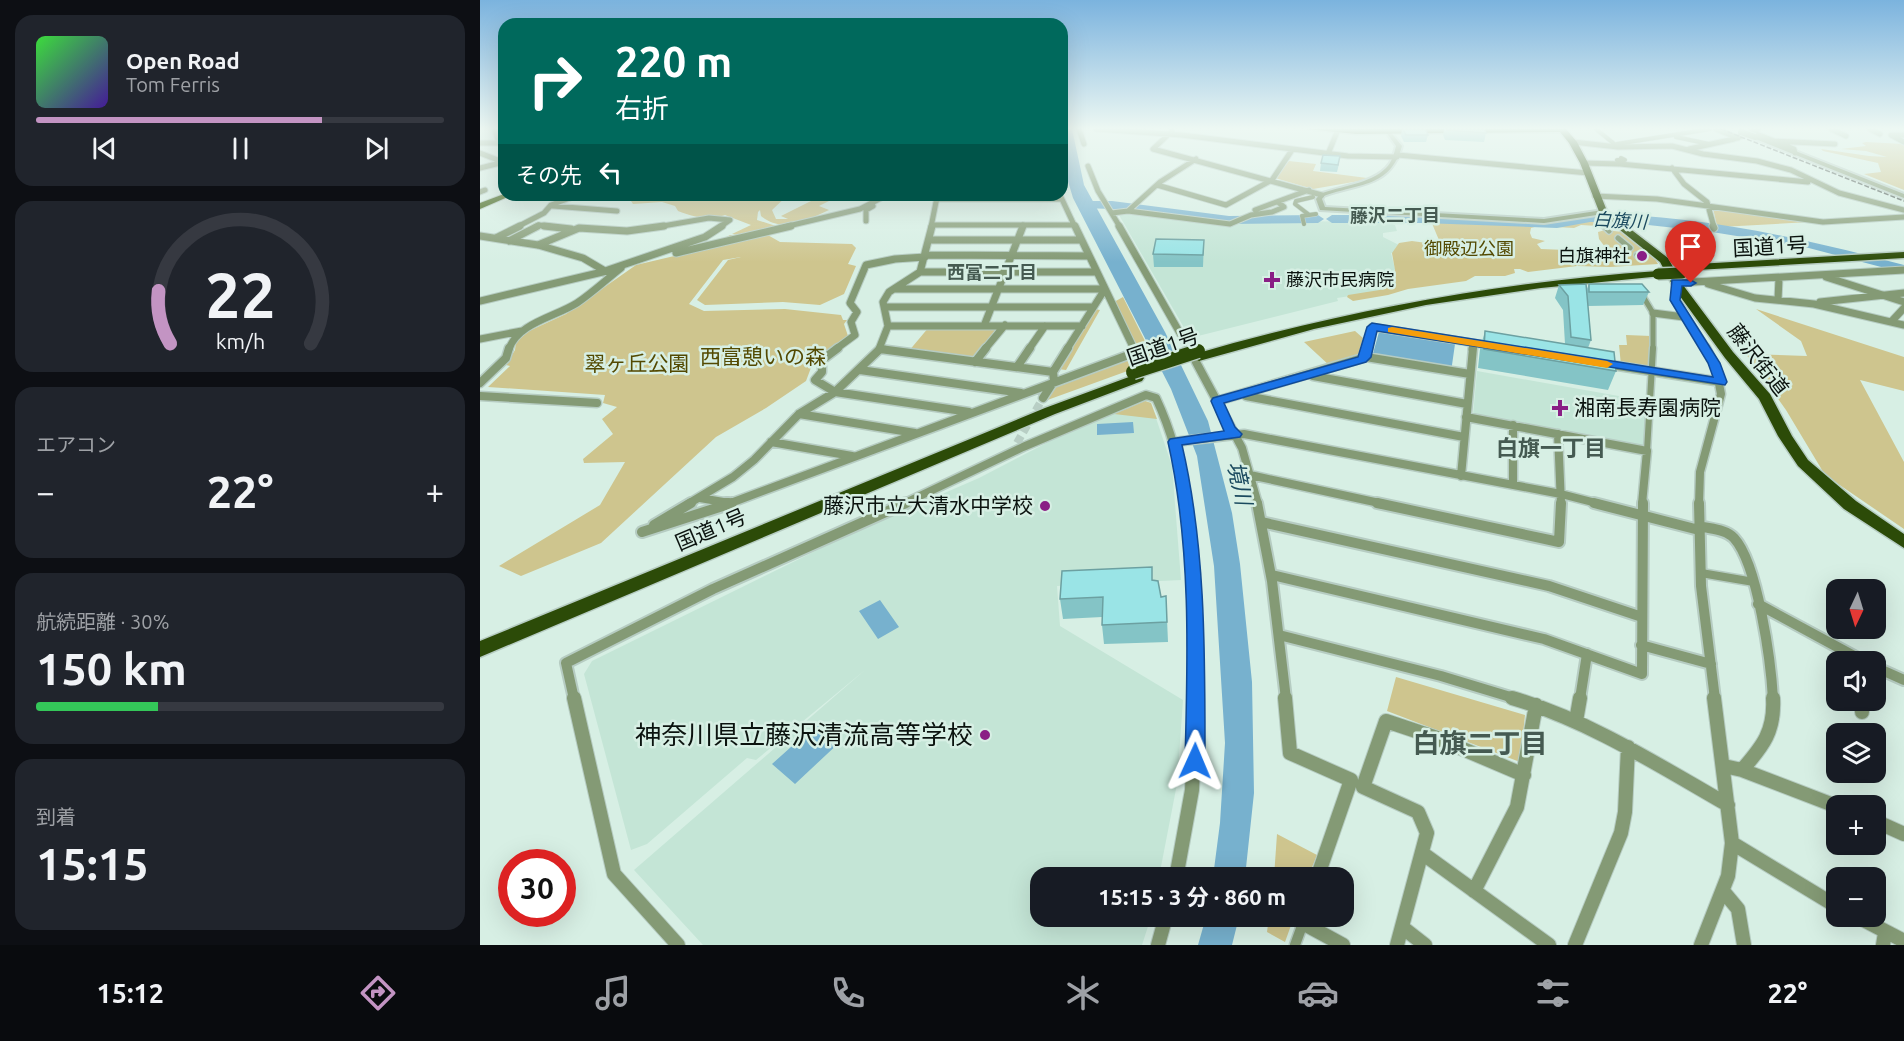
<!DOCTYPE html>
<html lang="ja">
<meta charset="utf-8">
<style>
:root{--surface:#171b24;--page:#20242c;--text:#f1f3f6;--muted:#9ea1a6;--line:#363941;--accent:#c394c3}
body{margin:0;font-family:Ubuntu,"Noto Sans JP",sans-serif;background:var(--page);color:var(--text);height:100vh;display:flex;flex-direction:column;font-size:22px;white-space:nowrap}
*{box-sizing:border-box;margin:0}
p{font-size:20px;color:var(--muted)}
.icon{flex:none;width:33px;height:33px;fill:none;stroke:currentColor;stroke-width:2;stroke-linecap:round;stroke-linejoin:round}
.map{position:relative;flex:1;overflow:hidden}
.side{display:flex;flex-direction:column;gap:15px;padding:15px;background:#0d0f14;width:480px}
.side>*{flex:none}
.hud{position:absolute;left:18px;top:18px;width:570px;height:183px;border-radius:18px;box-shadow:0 6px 24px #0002;background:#00695c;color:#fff;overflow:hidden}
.needle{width:39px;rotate:184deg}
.controls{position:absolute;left:1346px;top:579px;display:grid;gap:12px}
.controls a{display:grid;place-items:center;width:60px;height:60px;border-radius:12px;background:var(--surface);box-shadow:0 6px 24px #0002;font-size:30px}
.speed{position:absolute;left:18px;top:849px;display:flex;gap:12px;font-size:30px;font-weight:700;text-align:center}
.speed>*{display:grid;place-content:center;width:78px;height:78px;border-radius:50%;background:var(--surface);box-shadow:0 6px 24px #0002;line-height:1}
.speed .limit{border:9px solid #d22;background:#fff;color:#111}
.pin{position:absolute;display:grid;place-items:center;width:51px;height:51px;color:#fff;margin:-62px -26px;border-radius:50% 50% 50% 0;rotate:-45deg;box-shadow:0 0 6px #0007}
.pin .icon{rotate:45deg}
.me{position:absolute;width:66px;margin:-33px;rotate:1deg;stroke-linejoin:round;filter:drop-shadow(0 0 4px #0008)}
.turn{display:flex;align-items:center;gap:21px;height:126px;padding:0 18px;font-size:27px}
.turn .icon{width:78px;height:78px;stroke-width:2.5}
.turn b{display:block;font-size:42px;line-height:51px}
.then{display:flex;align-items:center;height:57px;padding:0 18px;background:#0003;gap:12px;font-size:22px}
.big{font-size:45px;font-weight:700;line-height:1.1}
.side .widget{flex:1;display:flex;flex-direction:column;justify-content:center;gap:9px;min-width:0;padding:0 21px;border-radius:18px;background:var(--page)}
.side .dial{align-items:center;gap:0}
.dial svg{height:156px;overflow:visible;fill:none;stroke:var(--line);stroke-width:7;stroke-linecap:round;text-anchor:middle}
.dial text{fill:var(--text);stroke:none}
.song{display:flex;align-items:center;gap:18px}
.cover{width:72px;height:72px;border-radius:9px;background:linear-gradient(135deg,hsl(120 70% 55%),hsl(260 70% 35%))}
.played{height:6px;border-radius:3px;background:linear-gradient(90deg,var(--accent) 70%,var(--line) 70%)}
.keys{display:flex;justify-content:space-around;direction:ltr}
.heat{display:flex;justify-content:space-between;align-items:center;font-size:33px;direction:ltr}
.charge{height:9px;border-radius:4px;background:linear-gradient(90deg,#34c759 30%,var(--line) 0)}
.trip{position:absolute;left:550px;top:867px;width:324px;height:60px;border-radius:18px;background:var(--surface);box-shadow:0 6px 24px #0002;font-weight:700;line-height:60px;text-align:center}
.dock{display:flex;height:96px;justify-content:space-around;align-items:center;background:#090b0e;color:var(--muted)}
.dock .icon{width:42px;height:42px}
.dock .current{color:var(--accent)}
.dock b{font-size:27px;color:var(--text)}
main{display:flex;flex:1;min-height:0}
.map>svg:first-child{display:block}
</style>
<main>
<section class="side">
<div class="widget">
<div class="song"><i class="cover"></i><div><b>Open Road</b><p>Tom Ferris</p></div></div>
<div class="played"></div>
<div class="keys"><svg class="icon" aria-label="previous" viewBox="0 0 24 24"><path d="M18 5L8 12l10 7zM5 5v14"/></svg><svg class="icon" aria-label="pause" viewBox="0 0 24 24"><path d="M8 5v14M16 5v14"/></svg><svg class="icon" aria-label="next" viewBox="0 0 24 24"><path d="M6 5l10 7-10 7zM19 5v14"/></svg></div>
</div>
<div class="widget dial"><svg viewBox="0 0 100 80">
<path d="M14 69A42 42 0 1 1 86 69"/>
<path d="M14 69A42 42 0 0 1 8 42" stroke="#c394c3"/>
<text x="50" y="56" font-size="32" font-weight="700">22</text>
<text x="50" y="72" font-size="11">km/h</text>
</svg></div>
<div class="widget"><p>エアコン</p>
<div class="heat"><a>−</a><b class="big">22°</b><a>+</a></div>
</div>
<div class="widget"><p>航続距離 · 30%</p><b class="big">150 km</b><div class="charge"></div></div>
<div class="widget"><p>到着</p><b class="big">15:15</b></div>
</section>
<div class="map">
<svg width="1424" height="945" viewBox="0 0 1424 945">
<rect width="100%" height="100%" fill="#d7efe4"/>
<path fill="#c4e5d6" d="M642,213L753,226L765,222L905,221L915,225L917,231L903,233V237L919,245L916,253H911L915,269L903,291L857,298L858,301L710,338L639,215Z
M997,371L1167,401L1164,448L993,415Z
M665,401L671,403L692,466L701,580L577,586L580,626L703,700L697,784L679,877L561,878V916L671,917L662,945H223L154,870L385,670L276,760L267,758L167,844L151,850L104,674L112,661L368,535L499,478L605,423Z"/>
<path fill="#cec58e" d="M1386,142L1424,144V190L1384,174L1401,172L1398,163L1343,151L1341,149L1389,156L1407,157L1386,151L1361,149L1386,146L1382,143Z
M809,161L836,164L833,171L887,178L879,181L833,189L795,178Z
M147,195H308L292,210L296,219H308L301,216L343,195L359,196L339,206L349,210C327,220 302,234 281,216L280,210L278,212L277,220L302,228L286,234L300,242L372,244L376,248L368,264L376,266L364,294L340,305L303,302L225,305L217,300L248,260L261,257L243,260L209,304L224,311L305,309L361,315L363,320H367L364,324L368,336L339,356L332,365L326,381L286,408L236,437L121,543L41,576L19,566L120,505L145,462L104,463L103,459L133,434L122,419L137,407L123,403L125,395L8,387L30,366L26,365L35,350L36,342L49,331L86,314L156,265L224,249L250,235L263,236L252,234L271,225L245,215C229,221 214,217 198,211L195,206L182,202L153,204Z
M1233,208L1330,222L1240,227L1237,226Z
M1111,220L1118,226L1101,225L1094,228L1058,226L1051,228L1050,233L1052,238L1065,241L1057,244L1061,249L1111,251L1125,247L1119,239L1118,232L1125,230L1143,232L1152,241L1172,254L1178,264L1130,267L1097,266L1048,272L1040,269H1034L1035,273L1025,276H995L986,281L928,289L908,295L873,301L867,297L868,295L906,289L915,270L912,253L919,243L932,241L961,245L951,221L1060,225H1082Z
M643,297L675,361L562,402L574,382L659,352L634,302Z
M615,309L620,310L586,370L578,369Z
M1276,309L1424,357V391L1380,380L1424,462V529L1345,475L1306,410L1266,354L1327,356L1321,341Z
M449,327H520L494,359L428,352Z
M875,331L883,338L877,358L850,366L824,342Z
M1146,335L1171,336L1172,370L1141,365L1139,345H1147Z
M665,401L671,403L677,419L634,414Z
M916,677L1045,715L1040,762L907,711Z
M797,834L837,855L828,877H794Z
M789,917H814L805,942L787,932Z"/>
<path fill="#77b1ce" d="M582,129H592L604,185L685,332L728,421L752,513L760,564L772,682L774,793L765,877H733L740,823L745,743L734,566L717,456L691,389L593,198L582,161Z
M899,332L975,344L971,372L892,357Z
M653,422L654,433L617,435V424Z
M400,600L419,627L398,639L379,611Z
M340,721L362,740L315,784L292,764Z
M726,917H759L752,945H718Z"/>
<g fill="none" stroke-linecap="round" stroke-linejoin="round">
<path fill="#77b1ce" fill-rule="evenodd" d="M606,201H632L749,216L838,215L844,219L838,223L749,224L632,209L602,208V202Z
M1110,214C1216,214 1322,238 1424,265V273L1325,247L1232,232L1141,222H1110L1077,228L943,223H852L846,219L852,215H943L1077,220Z"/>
<path stroke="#b8cec4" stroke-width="8" stroke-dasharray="8 4.5" stroke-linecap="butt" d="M537,443L563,398"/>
<g stroke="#b6ccc2" stroke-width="5">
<path id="pedestrian-far4" d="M1116,129L1138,147
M1196,137L1229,144
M1137,144L1230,129
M1140,164L1137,160H1145L1141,158
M828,214L815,204L816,201L833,197
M1117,219L1125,227
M824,224L822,216L836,214"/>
</g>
<g stroke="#b6ccc2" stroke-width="8">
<path id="pedestrian-far3" d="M1124,226L1129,231
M1138,238L1150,248
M1157,255L1162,254
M1161,293L1173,313V349"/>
</g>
<g stroke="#b6ccc2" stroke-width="9">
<path id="pedestrian-far2" d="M1167,451L1173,348"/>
</g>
<g stroke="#b6ccc2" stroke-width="11">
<path id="pedestrian-far1" d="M1221,573L1274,582"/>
</g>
<g stroke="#b6ccc2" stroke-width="13">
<path id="pedestrian" d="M815,945L823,923"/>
</g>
<g stroke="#b6ccc2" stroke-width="7">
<path id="minor-far4" d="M17,129L15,131L19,143L24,144
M599,129L604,144
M616,129L702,135L868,156L917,157
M1236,129L1258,138
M1351,129L1366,136
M1390,129L1400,134
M692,131L673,149L842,195
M1272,132L1314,149L1315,153
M1424,135H1411L1424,142
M1294,141L1355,144
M1093,142L1138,147L1192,146L1223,154L1277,161L1311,170L1359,193L1424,210
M0,143H19
M1209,149L1254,139L1278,129
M0,153L23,162
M848,154L857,132
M918,155L1108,173
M1104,163L1140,164L1328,182
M608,166L618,191L640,227
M0,168L24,162
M1192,168L1204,184L1227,202L1234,227
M677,185L746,205L792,180L812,150
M0,192L5,190
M580,195L595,227
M1115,196L1177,199L1343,222L1424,217
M457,199H581
M73,206L137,211
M775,210L829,190
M648,211L680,182L716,159
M632,213L648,211L750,224L771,215L792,212L804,207L798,202
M386,221V210L393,206
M452,225H594
M37,227L64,213L71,205L98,195
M55,227L59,225L76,227
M177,227L229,218L250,220L240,227
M304,227L380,209L407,195
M451,227L456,202L460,195
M542,227L543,225"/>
</g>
<g stroke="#b6ccc2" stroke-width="9">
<path id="minor-far3" d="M64,226L91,229
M595,226L654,349
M639,226L709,349
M1233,226L1234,228
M0,236L58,245
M16,238L40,226
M449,240H601
M29,241L58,226
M58,245L103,258L125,271L225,237L242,226
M58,245L99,228L147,231L184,226
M196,253L311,226
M446,255L608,256
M440,272H616
M1346,277L1424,302
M1196,283L1424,270
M1228,284L1275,298L1334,304L1424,325
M1198,286L1195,300L1227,349
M415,289H625
M1298,300L1299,278
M0,301L131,270
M1340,302L1424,293
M405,307H613
M1173,313L1204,317
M1411,322L1424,308
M408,326H602
M504,326L543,226
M0,339L42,331
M29,349C38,323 75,317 97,303C112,293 127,279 141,268
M356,349L375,335L371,322L377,312L370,303L386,265L415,259L445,257
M399,349L408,326L403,302L409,292L440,272L452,226
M400,349H404
M505,349L525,325
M549,349L565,326
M587,349L625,289
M888,349L892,327L1013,346
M992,349L993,343"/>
</g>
<g stroke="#b6ccc2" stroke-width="11">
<path id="minor-far2" d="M358,348L342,360V372L335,380L355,392L489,412
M400,349L573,372
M886,357L888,348
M495,362L506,348
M716,362L762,448L778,504
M1125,364L1241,382
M537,367L550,348
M380,370L541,393
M833,376L987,404
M0,383L26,358L29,348
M0,396L117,403
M766,396L984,437
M563,398L574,381L573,372L588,348
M737,401L886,357L990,374
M319,414L435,433
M986,417L1167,451L1162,504
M1033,425V485
M1078,434L1081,504
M291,442L372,456
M694,442L764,434L1081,494L1120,504
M770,475L904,504
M981,476L993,348
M220,498L249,503
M208,504L253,477L274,460L319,414L355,392L401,348
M248,504L651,354L653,348
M423,504L543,447L666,395L676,398C692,432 701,467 706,504
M1219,504L1220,472L1241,394L1236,368L1226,348"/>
</g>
<g stroke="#b6ccc2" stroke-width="14">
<path id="minor-far1" d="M246,503H249
M706,503L713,580L716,699
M777,503L792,581L806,699
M897,503L1079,542L1081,503
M1114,503L1219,530
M1219,503L1221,586L1235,699
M781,522L1069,586L1162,617
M174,525L211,503
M1219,526C1230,529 1246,529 1254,538C1278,564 1291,663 1293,699
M162,532L252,503
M792,575L1064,639L1162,674L1163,503
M1278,604L1385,662
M799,635L961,676L1037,699
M1161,645L1231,664
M1395,667L1424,680
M94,699L86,663L233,589L426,503
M1100,699L1107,654"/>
</g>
<g stroke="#b6ccc2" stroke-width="16">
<path id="minor" d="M94,698L134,874L198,945
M805,698L810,753L871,780L837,878
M1032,698C1110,721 1178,765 1248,805
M1382,700V712
M1096,721L1100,698
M1244,766L1262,770C1283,746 1295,731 1293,698
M1262,770L1356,806
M1395,821L1424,834
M1252,843L1356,906
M942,853L1069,945
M696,878L712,790L716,698
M994,891L1037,807L1056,705
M1243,891L1258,909L1264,945
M821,916L819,921L863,945
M1376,916L1424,941
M922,927L945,945
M678,945L686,916
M917,945L947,833L938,812L883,787L906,721L957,738L1044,775
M1095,945L1141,833L1145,812L1148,747
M1221,945L1248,876L1252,843L1234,698
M1403,945L1405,933"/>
</g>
<g stroke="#b6ccc2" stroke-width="4">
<path id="tertiary" d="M909,130L922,146C910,188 879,183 844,196L842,199L845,207L1064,219L1123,210L1126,212L1123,214L1064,223L840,210L836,199L840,194C860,186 890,184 906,168C912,162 914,154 916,146L906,132Z
M1275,135L1424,194V198L1273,138L1272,137Z"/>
</g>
<g stroke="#b6ccc2" stroke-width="2">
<path id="primary" d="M24,194L32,195L0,209V203Z"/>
</g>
<g stroke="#b6ccc2" stroke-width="3">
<path id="trunk" d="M827,129H1086L1097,142L1108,163L1127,211L1188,258L1203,285L1253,352L1290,394L1312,436L1328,460L1376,501L1424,534V548L1364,509L1318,466L1298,436L1279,399L1245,358L1194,288L1180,262L1120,214L1100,163L1089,143L1080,132L876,134Z
M1424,252V258L1199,271L1194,268L1199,265Z
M1178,271L1183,274L1182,276L1061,288L946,305L834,329L719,361L713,357L715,354C867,310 1020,282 1178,271Z
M657,374L662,375L664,378L662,381L575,414L0,657V641L565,408Z"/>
</g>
<use href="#pedestrian-far4" stroke="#849a75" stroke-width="4"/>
<use href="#pedestrian-far3" stroke="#849a75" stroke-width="5"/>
<use href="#pedestrian-far2" stroke="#849a75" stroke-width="6"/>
<use href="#pedestrian-far1" stroke="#849a75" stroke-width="8"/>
<use href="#pedestrian" stroke="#849a75" stroke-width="10"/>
<use href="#minor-far4" stroke="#849a75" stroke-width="5"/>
<use href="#minor-far3" stroke="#849a75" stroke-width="7"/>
<use href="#minor-far2" stroke="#849a75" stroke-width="8"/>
<use href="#minor-far1" stroke="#849a75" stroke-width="10"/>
<use href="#minor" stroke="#849a75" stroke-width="14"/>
<use href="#tertiary" fill="#849a75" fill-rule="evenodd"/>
<use href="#primary" fill="#335906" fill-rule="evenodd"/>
<use href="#trunk" fill="#2c4b08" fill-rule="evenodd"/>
<path stroke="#46524c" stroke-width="1.5" stroke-dasharray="5 2" stroke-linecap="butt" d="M1241,129L1424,201"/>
<g stroke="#b6ccc2" stroke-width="8" stroke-linecap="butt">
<path id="tertiary-bridge" d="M1261,132L1275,137"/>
</g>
<g stroke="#b6ccc2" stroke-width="14" stroke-linecap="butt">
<path id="trunk-bridge-far1" d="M1178,274L1202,273"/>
</g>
<g stroke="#b6ccc2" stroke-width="17" stroke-linecap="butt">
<path id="trunk-bridge" d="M653,372L718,351"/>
</g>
<use href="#tertiary-bridge" stroke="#849a75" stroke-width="6"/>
<use href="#trunk-bridge-far1" stroke="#2c4b08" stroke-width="11"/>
<use href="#trunk-bridge" stroke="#2c4b08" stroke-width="14"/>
</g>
<path fill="#84c4c6" d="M922,129L948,135L946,142H924L921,136Z
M964,129H1004L1006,133L1004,142L965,140L963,135Z
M841,163L859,164L857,172L840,171Z
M724,240L723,267H674L673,254Z
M1109,284L1169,292L1163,305L1108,306L1111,340L1108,348L1136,371L1128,390L998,368L1000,349L1005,331L1085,344L1083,310L1075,298L1079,285L1106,291Z
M673,580L681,597L686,596L688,642L624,644L622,625V617L583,619L580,599Z"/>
<path fill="#9ae4e6" stroke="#6ca0a1" stroke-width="1.5" d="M923,129H945L948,135H926Z
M967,129H1004L1006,133L967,130Z
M843,155L860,156L858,165L841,163Z
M676,239L724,240L723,255L673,254Z
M1106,284L1111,340L1091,337L1088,296L1079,285Z
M1109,284H1162L1169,292H1109Z
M1005,331L1134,352L1136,371L1004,349Z
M672,567V580L678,581L681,597L686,596L687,622L622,625L623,597L580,599L582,571Z"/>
<linearGradient id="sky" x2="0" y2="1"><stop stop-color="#7bb3de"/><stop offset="0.49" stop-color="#edf8f3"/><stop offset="1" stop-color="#edf8f3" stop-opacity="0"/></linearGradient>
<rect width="1424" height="262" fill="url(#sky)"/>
<path fill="#1a73e8" stroke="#114b97" stroke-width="1.5" d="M1192,280H1211L1216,283L1211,286H1202L1200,300L1240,363L1247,382L1245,385L897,331L891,357L886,362L744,403L755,427L762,434L760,437L702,445C726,547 725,656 725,761L722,767L715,770L708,767L705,761C708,655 711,545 688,442L690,439L744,431L731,401L733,398L878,357L887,327L892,323L1233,377L1228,363L1190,300Z"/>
<path fill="#f59e0b" d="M912,327L1127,361L1133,364L1127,368L908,332V328Z"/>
<g fill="#8a1f85" stroke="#d7efe4" stroke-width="2">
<circle cx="1162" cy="256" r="6"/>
<path d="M789 271h6v6h6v6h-6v6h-6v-6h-6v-6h6z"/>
<path d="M1077 399h6v6h6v6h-6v6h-6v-6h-6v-6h6z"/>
<circle cx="565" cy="506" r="6"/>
<circle cx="505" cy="735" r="6"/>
</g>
<g text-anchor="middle" stroke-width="5" stroke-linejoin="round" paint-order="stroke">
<g font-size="18" font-weight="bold" fill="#455a51" stroke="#d7efe4">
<text x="915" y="222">藤沢二丁目</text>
<text x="512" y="279">西富二丁目</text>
</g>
<g font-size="18" font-style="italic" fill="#1a495e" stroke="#d7efe4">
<text transform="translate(1140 221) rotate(3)" y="6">白旗川</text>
</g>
<g font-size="18" fill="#534901" stroke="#d7efe4">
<text x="989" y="255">御殿辺公園</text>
</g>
<g font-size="18" fill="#0b130f" stroke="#d7efe4" text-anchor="end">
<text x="1150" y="262">白旗神社</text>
<text x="806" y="286" text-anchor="start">藤沢市民病院</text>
</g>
<g font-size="21" fill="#0b130f" stroke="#d7efe4">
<text transform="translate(1290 247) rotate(-3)" y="7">国道1号</text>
<text transform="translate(683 347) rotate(-19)" y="7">国道1号</text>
<text transform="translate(1278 360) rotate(52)" y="7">藤沢街道</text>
<text transform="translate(231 530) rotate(-23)" y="7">国道1号</text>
</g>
<g font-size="21" fill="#534901" stroke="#d7efe4">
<text x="283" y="364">西富憩いの森</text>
<text x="157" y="371">翠ヶ丘公園</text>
</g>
<g font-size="21" fill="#0b130f" stroke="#d7efe4" text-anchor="start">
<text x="1094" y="415">湘南長寿園病院</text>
<text x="553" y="513" text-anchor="end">藤沢市立大清水中学校</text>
</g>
<g font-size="22" font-weight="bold" fill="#455a51" stroke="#d7efe4">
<text x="1071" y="456">白旗一丁目</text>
</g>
<g font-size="22" font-style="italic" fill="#1a495e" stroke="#d7efe4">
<text transform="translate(760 483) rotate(78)" y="8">境川</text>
</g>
<g font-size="26" fill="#0b130f" stroke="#d7efe4" text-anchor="end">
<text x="493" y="744">神奈川県立藤沢清流高等学校</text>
</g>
<g font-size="27" font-weight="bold" fill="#455a51" stroke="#d7efe4">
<text x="1000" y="753">白旗二丁目</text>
</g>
</g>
</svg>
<div class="controls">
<a><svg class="needle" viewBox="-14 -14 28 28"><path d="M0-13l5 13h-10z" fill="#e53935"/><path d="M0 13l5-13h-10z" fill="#9ea1a6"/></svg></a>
<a><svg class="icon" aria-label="sound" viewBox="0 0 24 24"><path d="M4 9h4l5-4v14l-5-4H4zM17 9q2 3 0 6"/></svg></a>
<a><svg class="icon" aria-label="layers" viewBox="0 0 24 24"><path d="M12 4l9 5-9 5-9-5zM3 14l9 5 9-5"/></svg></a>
<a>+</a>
<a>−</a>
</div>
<div class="speed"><div class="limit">30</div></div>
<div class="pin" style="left:1211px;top:283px;background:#d93025"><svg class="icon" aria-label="arrive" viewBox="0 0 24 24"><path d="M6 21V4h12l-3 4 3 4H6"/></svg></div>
<svg class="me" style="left:715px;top:761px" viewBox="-20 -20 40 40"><path d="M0-17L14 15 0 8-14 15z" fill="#1a73e8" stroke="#fff" stroke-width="4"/></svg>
<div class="trip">15:15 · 3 分 · 860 m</div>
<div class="hud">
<div class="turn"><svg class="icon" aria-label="right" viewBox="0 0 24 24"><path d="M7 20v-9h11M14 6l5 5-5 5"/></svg><div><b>220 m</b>右折</div></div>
<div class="then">その先<svg class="icon" aria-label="left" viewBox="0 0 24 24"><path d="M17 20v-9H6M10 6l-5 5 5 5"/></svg></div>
</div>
</div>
</main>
<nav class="dock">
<b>15:12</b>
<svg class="icon current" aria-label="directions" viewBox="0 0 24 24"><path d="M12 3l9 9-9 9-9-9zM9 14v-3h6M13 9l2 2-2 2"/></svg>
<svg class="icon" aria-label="music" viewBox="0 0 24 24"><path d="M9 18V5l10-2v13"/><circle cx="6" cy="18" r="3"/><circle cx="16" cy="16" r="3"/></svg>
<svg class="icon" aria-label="phone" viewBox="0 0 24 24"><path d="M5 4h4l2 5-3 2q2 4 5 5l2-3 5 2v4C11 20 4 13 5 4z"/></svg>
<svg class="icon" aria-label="climate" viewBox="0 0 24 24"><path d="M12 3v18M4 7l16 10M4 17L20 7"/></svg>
<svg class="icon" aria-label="car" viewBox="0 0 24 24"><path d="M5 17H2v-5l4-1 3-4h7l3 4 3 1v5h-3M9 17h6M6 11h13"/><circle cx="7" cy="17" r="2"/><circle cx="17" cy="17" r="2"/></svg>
<svg class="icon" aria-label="filters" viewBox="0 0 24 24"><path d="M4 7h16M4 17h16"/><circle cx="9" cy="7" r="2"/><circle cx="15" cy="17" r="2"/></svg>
<b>22°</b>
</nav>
